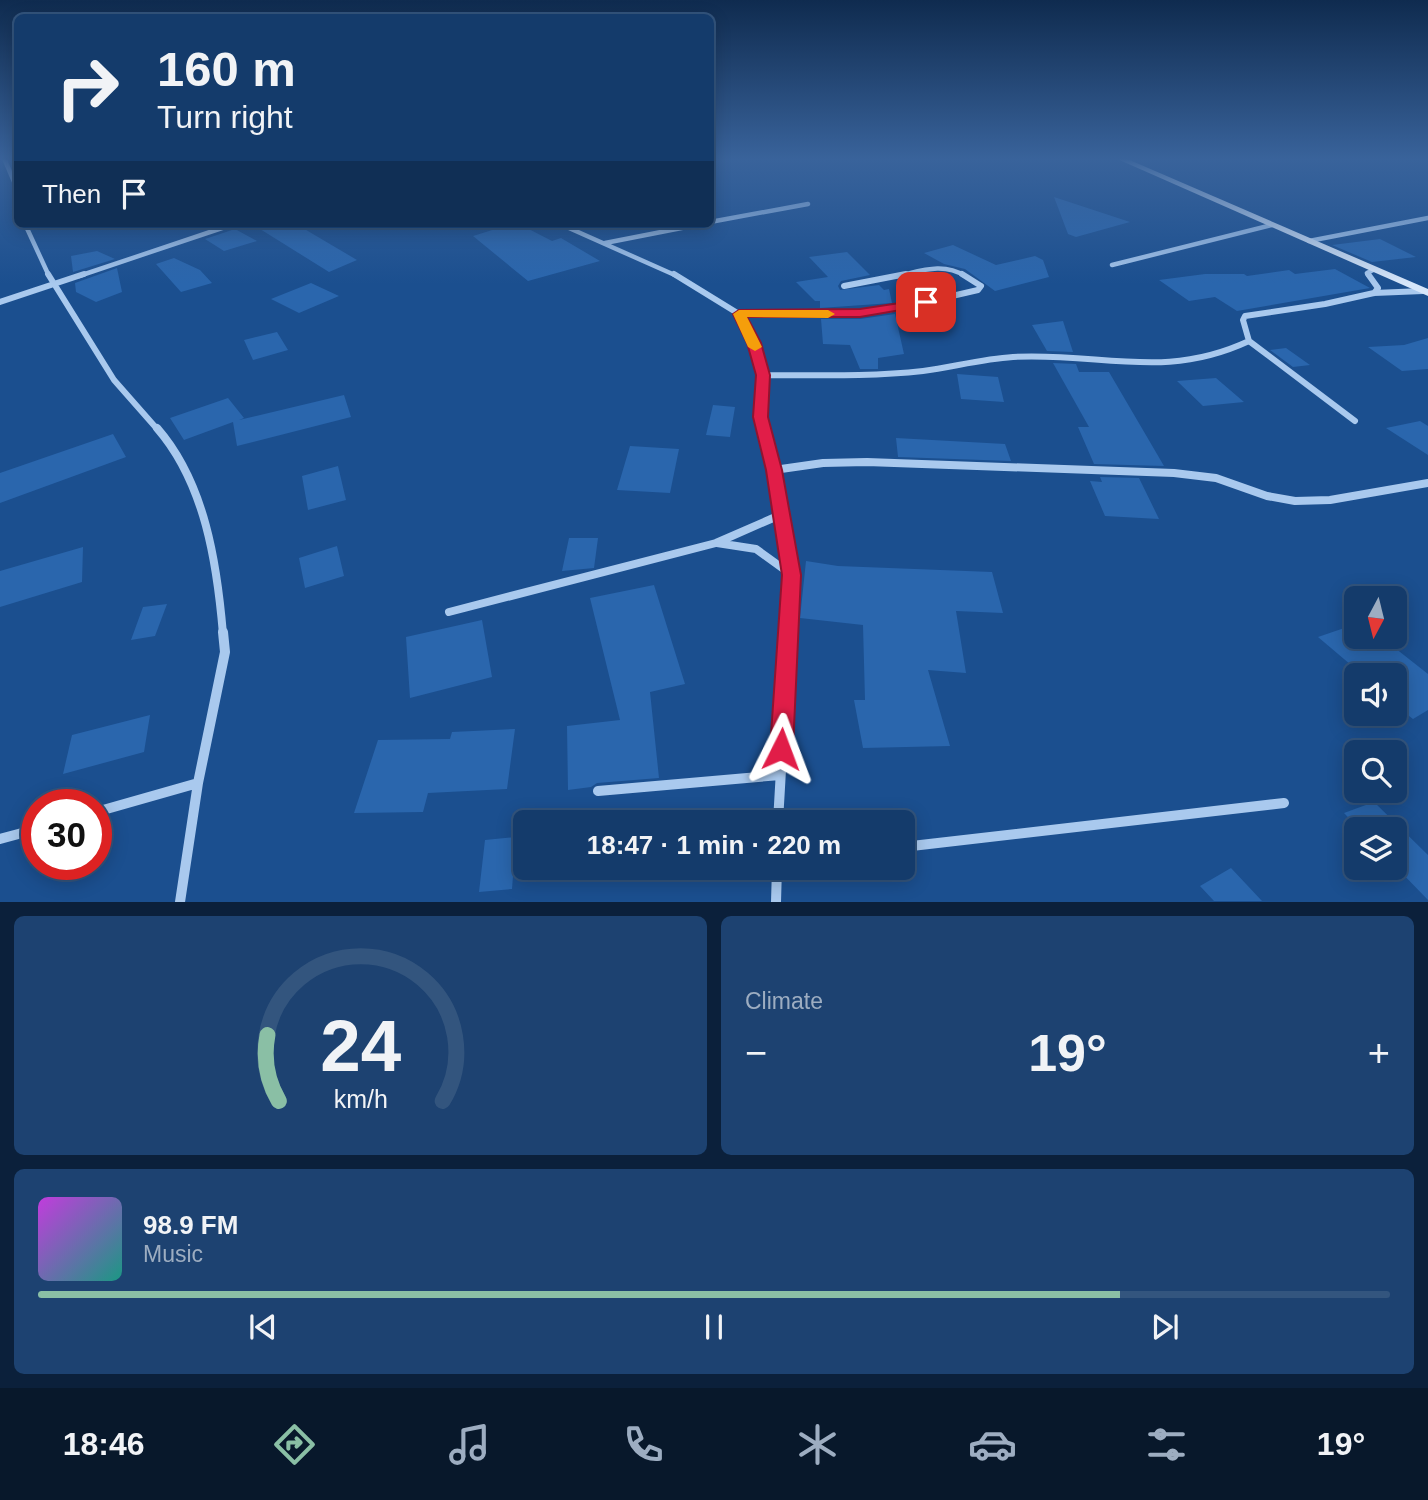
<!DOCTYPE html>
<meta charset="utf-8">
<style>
:root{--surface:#143b6b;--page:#1d4271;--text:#f1f3f6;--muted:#9dadc1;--line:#33557e;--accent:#8abfa5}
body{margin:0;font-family:Arial,sans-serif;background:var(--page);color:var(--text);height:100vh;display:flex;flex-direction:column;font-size:26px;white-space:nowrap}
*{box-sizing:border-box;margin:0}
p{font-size:23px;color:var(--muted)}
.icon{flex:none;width:38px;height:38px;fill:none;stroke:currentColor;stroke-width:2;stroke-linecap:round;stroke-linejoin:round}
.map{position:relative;height:902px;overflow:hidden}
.drawer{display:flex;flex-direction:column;gap:14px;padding:14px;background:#0b203b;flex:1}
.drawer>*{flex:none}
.banner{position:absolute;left:14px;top:14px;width:700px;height:214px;border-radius:10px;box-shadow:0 4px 18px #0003,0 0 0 2px var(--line);background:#143b6b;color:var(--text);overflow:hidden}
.needle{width:46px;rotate:187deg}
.fabs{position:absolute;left:1344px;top:586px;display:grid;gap:14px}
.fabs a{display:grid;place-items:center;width:63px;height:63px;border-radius:10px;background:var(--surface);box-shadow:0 4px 18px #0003,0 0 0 2px var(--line);font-size:35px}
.speed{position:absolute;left:21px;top:789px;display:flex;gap:14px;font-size:35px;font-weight:700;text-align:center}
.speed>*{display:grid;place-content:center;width:91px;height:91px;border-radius:50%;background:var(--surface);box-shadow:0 4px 18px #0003,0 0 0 2px var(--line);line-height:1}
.speed .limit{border:10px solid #d22;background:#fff;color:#111}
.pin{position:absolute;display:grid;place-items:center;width:60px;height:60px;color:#fff;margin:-30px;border-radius:14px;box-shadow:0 4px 10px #0006}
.me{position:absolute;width:77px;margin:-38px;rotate:3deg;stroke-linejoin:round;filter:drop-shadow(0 0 5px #0008)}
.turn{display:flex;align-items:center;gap:24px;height:147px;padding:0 28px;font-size:32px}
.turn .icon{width:91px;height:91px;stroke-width:2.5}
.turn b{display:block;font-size:49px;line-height:60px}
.then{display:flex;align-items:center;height:66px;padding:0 28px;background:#0003;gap:14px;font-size:26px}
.big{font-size:52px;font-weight:700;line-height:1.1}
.drawer .tile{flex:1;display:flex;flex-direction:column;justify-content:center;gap:10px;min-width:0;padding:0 24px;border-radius:10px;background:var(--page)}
.drawer .dial{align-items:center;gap:0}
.dial svg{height:182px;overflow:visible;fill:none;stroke:var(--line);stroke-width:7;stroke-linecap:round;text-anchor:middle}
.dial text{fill:var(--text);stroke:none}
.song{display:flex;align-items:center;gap:21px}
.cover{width:84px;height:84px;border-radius:10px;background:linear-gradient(135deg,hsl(290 70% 55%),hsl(170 70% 35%))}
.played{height:7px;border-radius:4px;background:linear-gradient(90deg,var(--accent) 80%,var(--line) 80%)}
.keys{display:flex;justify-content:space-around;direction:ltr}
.heat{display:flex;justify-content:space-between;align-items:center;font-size:38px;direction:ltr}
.drawer .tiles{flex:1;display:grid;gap:14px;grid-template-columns:1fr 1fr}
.tile:last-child{grid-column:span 2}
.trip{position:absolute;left:513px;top:810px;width:402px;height:70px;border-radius:10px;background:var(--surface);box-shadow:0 4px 18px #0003,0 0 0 2px var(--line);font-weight:700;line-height:70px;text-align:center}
.tabs{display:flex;height:112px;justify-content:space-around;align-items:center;background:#08182b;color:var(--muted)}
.tabs .icon{width:49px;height:49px}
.tabs .current{color:var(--accent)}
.tabs b{font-size:32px;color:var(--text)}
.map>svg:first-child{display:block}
</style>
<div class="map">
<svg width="1428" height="902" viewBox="0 0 1428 902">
<rect width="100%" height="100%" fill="#1b4f8f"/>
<path fill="#2a66ad" d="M1054,197L1130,222L1076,237L1068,234Z
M252,224H296L357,260L329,272Z
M512,224H519L552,241L561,238L600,261L528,281L473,236Z
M235,229L257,241L224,251L205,239Z
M1380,239L1416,257L1372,262L1332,245Z
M953,245L996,265L1035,256L1043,260L1049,277L995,291L965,269L944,264L924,253Z
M97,251L115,259L73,272L71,256Z
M847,252L870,275L841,281L838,286L840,290L879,285L884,290L889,289L892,303L820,308V301H815L796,282L828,277L809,257Z
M174,258L200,270L212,283L181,292L156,264Z
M117,268L122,292L96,302L76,292L75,283Z
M1335,269L1370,288L1237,311L1215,297L1189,301L1159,280L1205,274H1244L1247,276L1289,270L1295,274Z
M311,283L339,296L299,313L271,299Z
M895,314L904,354L878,358V369H860L850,345L823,344L821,319H860Z
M1063,321L1073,352L1047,351L1032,325Z
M277,332L288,350L253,360L244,340Z
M1428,338V369L1402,371L1368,347L1404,345Z
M1286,348L1310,365L1293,367L1270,350Z
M1053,363L1076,364L1079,372H1109L1164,466L1094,464L1078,427H1089Z
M957,374L998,377L1004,402L961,399Z
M1216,378L1244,402L1203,406L1177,381Z
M344,395L351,417L237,446L233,422L184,440L170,418L228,398L244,418L239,420Z
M713,405L735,407L730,437L706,435Z
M1420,421L1428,426V455L1386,428Z
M113,434L126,457L0,503V473Z
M896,438L1005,444L1011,461L898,457Z
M630,446L679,449L670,493L617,490Z
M338,466L346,500L308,510L302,476Z
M1100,477L1139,478L1159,519L1105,516L1090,481L1102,482Z
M569,538H598L594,568L562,571Z
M337,546L344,576L305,588L299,558Z
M83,547L82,582L0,607V571Z
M806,561L838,566L992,572L1003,613L956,611L966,673L928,670L950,746L863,748L854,700H865L863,625L800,618Z
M654,585L685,684L650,692L659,778L597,783L591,787L568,790L567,726L620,720L590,598Z
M167,604L155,636L131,640L143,607Z
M482,620L492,677L410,698L406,637Z
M1356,624V637H1381L1428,674V710L1413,719L1395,705V676H1364L1318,637Z
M150,715L144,752L63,774L72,735Z
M515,729L507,789L428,793L423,812L354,813L378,740L450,739L452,732Z
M1374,802L1428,855V900L1395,866V830H1360L1344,813Z
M516,837L512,889L479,892L485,840Z
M1231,868L1262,901H1214L1200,886Z"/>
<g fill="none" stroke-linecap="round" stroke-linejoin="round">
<path stroke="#a9c9ee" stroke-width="4.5" d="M4,158L18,191
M710,222L808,204
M25,224L49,276
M560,224L677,276
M1309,241L1428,218
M605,243L702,224
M1112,265L1272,225
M79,276L234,224
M897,276C921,271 943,262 965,276
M1369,276L1367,273L1373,270"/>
<path stroke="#a9c9ee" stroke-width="6" d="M48,274L114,380L158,430
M674,274L739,314L754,343L763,375L760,417L763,430
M1368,274L1378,288L1374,293
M844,286L906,274
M0,302L84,274
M739,314L860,313L900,308L978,290L981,286L962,274
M763,375C816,375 870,377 923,371C953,367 982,359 1013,357C1101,352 1163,381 1249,341
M1355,421L1249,341L1243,320L1245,316L1325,304L1374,293L1423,291"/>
<path stroke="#a9c9ee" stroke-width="8" d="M157,428C205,483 217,563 223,634
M763,428L774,470L792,575L789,634
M774,470L823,463L867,462L1174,473L1216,478L1267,496L1295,501L1330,500L1428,483
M717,543L756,549L792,575
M449,612L716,543L780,515"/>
<path stroke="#a9c9ee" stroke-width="10" d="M598,791L780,775
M96,812L198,783
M778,822L789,632
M0,839L37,829
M903,847L1284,803
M180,902L198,783L225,652L223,632
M776,902L777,868"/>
<path fill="#d6e6fa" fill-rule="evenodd" d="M1115,158H1125L1428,289V296Z"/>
</g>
<linearGradient id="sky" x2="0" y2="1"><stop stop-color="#0f2b4f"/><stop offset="0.56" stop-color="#39639b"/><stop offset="1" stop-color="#39639b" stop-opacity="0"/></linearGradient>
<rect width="1428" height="284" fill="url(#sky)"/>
<path fill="#e11d48" stroke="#92132f" stroke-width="2" d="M926,299L932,302L930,305L860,317H747L761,343L770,375L768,417L782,470L801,575L793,749L789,756L781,759L773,756L770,749L782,575L766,470L753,417L756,375L747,343L733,314L739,310L860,309Z"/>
<path fill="#f59e0b" d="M739,310H828L835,314L828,318L747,317L762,347L755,351L748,347L733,314Z"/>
</svg>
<div class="fabs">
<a><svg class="needle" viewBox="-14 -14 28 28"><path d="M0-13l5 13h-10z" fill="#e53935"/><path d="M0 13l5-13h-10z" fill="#9dadc1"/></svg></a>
<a><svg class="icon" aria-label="sound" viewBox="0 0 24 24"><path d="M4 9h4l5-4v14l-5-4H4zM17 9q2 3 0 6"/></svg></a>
<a><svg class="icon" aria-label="search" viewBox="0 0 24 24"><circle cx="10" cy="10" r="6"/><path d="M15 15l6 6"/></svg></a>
<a><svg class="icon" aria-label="layers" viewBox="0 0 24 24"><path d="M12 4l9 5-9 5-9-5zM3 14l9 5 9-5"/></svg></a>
</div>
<div class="speed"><div class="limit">30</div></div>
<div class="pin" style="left:926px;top:302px;background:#d93025"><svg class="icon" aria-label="arrive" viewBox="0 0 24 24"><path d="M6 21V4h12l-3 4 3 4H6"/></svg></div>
<svg class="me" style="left:781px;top:749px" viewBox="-20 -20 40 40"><path d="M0-17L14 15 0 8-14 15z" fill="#e11d48" stroke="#fff" stroke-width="4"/></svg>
<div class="trip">18:47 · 1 min · 220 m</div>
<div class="banner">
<div class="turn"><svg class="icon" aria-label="right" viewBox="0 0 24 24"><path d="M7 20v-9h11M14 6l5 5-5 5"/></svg><div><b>160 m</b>Turn right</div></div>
<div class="then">Then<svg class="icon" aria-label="arrive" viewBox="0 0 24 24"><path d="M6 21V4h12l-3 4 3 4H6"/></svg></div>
</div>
</div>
<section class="drawer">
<div class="tiles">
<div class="tile dial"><svg viewBox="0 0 100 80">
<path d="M14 69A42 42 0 1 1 86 69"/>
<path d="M14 69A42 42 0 0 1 9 40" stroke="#8abfa5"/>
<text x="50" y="56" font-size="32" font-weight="700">24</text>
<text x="50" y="72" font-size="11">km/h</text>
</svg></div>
<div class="tile"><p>Climate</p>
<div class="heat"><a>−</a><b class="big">19°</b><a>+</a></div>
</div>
<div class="tile">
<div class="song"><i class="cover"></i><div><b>98.9 FM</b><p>Music</p></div></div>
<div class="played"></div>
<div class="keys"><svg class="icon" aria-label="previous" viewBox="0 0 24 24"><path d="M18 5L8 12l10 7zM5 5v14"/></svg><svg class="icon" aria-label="pause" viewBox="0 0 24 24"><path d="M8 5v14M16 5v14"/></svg><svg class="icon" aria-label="next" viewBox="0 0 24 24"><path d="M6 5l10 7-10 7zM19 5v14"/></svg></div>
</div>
</div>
</section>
<nav class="tabs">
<b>18:46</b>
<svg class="icon current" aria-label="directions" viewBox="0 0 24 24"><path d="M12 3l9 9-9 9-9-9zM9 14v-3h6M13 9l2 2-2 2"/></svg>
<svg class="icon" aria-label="music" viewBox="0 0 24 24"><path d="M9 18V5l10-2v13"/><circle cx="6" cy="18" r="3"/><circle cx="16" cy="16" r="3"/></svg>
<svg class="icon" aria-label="phone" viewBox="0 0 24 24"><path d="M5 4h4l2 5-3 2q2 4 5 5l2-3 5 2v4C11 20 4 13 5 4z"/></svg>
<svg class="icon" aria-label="climate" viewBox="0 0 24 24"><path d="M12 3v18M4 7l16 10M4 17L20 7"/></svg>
<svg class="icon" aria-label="car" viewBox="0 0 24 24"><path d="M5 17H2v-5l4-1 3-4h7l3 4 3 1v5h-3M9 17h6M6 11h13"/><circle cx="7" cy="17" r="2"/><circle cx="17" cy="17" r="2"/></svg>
<svg class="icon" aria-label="filters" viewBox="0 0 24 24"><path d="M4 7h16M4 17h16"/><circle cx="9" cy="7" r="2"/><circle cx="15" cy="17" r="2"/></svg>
<b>19°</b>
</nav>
